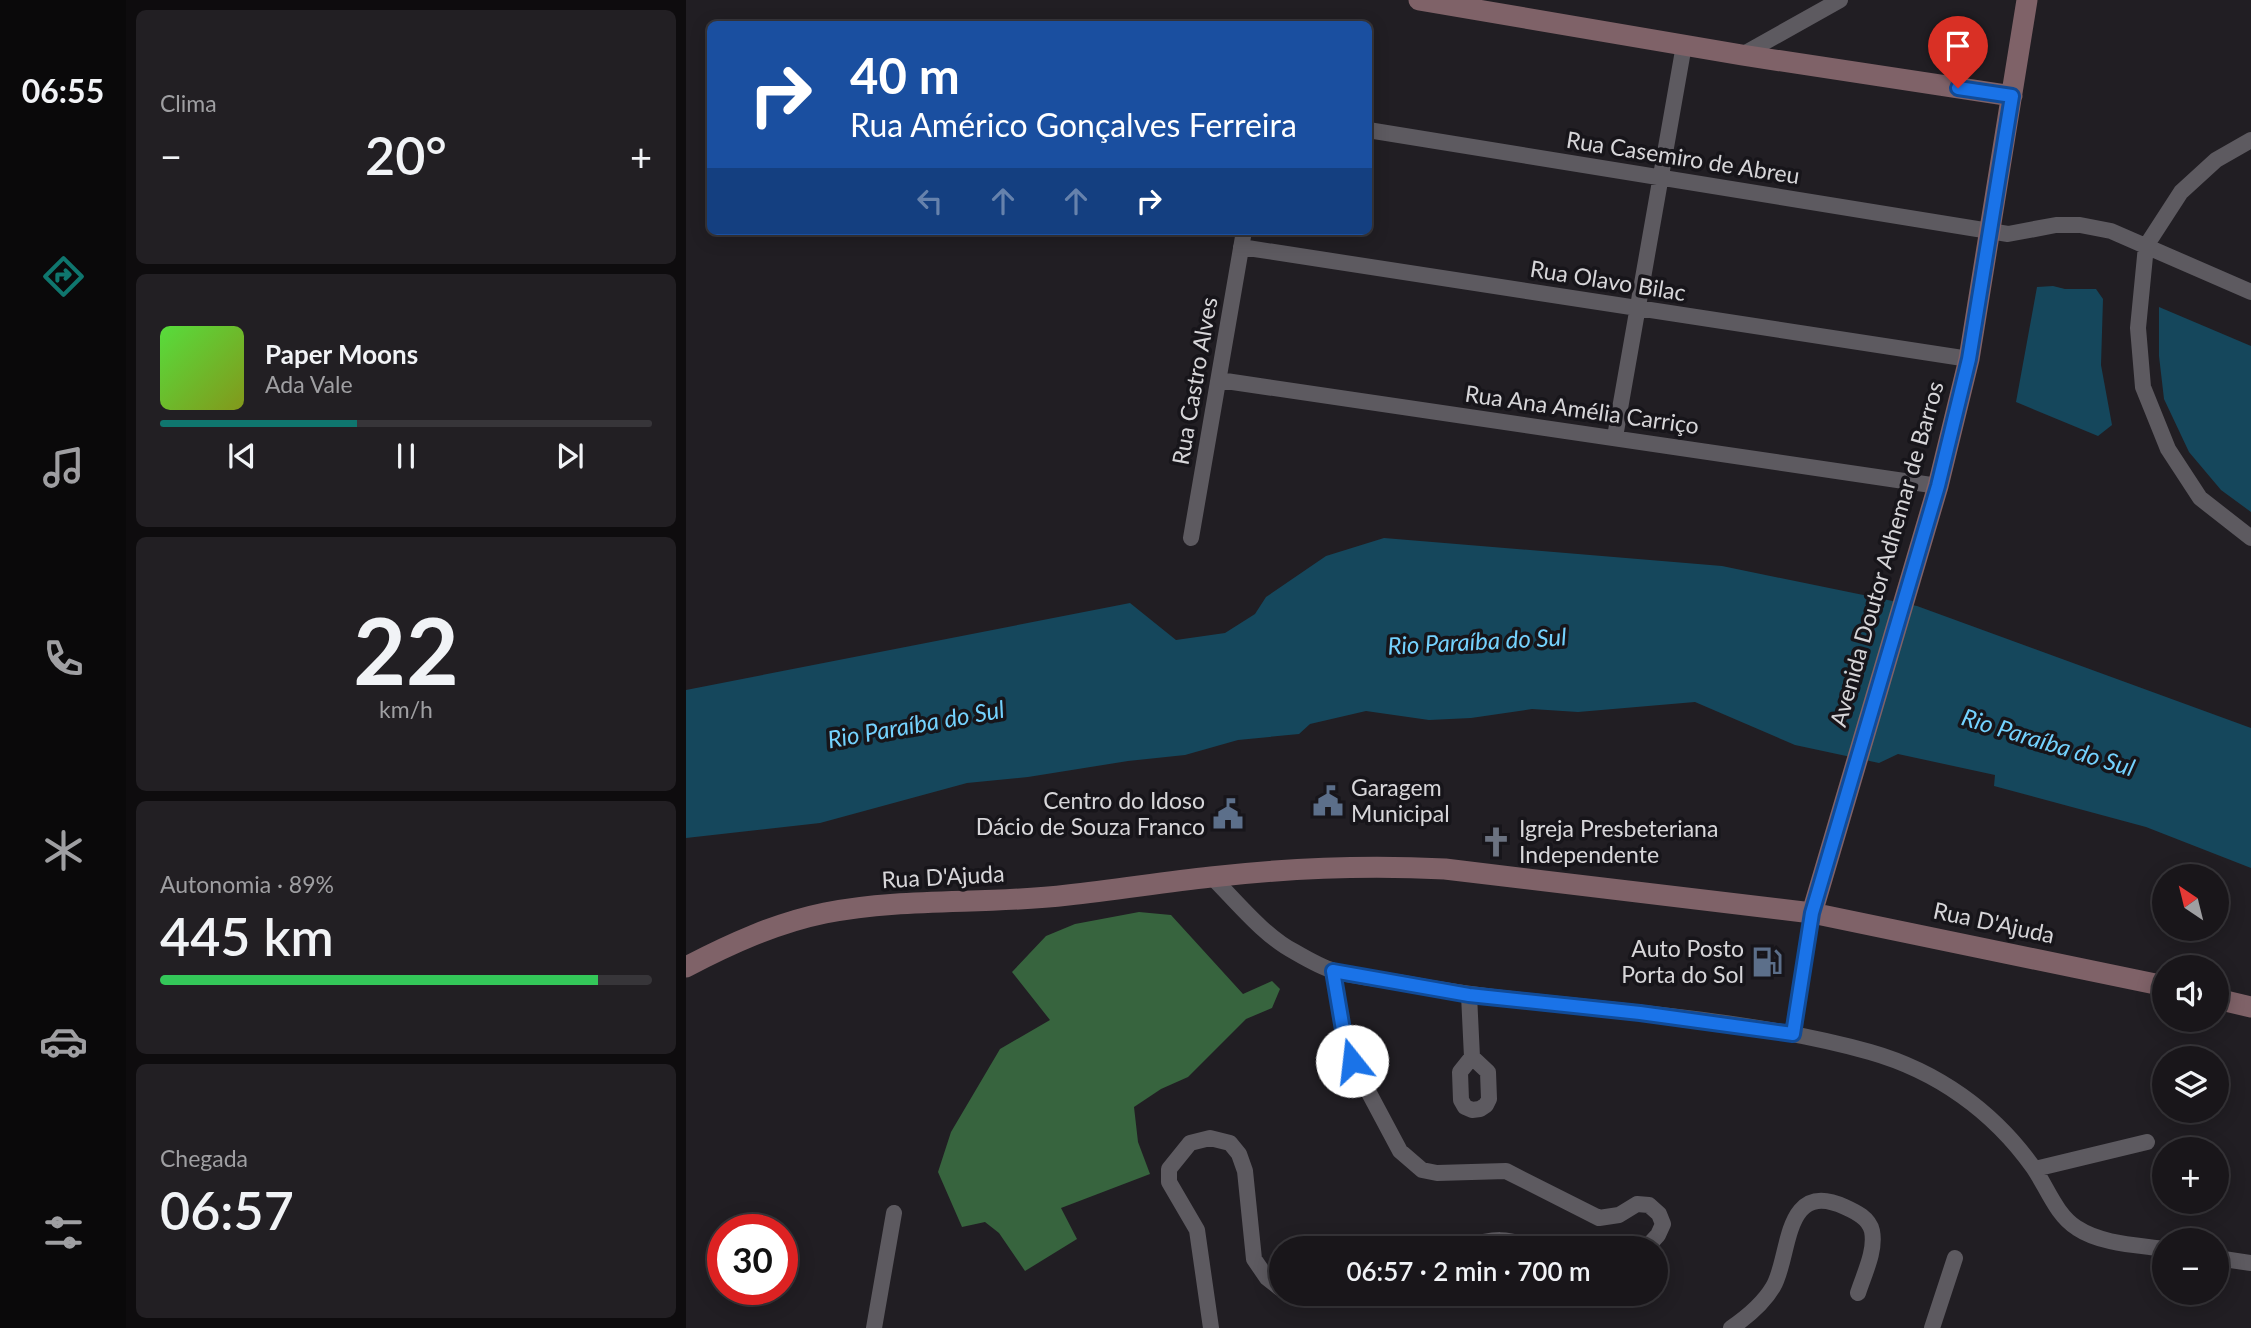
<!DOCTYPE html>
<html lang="pt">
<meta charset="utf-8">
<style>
:root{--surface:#19161a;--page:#221f23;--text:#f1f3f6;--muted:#9f9fa2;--line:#373539;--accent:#0f766e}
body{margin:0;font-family:Lato,sans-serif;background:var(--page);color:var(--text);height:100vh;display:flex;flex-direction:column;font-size:26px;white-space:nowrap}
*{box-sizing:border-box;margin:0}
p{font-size:23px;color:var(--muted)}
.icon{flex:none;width:38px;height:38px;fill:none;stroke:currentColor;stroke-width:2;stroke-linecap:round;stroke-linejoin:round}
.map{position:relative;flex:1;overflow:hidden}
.panel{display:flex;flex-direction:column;gap:10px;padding:10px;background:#0e0c0e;width:560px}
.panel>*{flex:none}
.guide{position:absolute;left:21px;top:21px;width:665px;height:214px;border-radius:10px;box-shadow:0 4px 18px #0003,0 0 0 2px var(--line);background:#1a4fa0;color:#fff;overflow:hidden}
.needle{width:46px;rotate:325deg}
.buttons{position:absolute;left:1466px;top:864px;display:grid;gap:14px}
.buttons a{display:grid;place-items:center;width:77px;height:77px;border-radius:50%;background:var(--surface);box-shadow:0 4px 18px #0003,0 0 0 2px var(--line);font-size:35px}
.speed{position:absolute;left:21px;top:1214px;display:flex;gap:14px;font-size:35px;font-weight:700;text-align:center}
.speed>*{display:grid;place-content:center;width:91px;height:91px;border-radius:50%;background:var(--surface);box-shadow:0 4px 18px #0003,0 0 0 2px var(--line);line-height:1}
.speed .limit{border:10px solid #d22;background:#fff;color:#111}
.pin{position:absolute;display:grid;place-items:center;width:60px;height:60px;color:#fff;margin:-72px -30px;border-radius:50% 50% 50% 0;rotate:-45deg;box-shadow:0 0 7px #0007}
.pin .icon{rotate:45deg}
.me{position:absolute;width:77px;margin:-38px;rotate:344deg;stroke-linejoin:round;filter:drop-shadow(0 0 5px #0008)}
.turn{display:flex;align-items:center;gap:24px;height:147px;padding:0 28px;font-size:32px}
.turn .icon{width:91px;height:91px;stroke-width:2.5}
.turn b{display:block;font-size:49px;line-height:60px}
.lanes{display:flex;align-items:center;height:66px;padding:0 28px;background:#0003;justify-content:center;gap:35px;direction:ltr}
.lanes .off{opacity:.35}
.big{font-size:52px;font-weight:600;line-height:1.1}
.panel .tile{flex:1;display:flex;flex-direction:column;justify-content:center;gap:10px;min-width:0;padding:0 24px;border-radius:10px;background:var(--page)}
.panel .dial{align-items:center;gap:0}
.dial b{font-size:91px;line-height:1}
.song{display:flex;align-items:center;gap:21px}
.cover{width:84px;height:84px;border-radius:10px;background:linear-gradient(135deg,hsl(110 70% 55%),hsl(70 70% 35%))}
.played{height:7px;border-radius:4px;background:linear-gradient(90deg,var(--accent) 40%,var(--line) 40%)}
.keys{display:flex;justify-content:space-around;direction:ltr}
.heat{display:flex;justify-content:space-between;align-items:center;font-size:38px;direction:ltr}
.charge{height:10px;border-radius:5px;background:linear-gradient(90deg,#34c759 89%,var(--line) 0)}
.trip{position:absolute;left:583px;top:1236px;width:399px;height:70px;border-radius:35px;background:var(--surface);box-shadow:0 4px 18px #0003,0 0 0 2px var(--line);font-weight:600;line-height:70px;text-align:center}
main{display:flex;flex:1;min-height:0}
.dock{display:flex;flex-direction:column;width:126px;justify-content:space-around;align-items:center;background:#0a090a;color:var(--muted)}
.dock .icon{width:49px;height:49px}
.dock .current{color:var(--accent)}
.dock b{font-size:32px;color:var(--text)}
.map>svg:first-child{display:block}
</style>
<main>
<nav class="dock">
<b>06:55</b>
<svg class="icon current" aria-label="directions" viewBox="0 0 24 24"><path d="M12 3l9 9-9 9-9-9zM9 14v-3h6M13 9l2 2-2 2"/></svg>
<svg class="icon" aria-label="music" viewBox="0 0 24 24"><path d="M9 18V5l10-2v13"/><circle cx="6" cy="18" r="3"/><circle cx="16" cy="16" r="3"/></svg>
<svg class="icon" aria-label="phone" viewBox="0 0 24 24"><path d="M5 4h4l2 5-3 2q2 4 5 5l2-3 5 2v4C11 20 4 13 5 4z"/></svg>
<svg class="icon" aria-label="climate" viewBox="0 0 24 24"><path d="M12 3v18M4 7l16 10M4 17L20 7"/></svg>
<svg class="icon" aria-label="car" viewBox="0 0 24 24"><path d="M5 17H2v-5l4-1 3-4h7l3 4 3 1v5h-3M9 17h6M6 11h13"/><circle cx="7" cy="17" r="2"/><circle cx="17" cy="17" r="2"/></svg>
<svg class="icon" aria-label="filters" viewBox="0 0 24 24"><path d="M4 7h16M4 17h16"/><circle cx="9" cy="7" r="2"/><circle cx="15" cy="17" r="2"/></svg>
</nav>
<section class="panel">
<div class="tile"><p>Clima</p>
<div class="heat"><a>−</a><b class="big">20°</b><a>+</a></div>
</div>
<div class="tile">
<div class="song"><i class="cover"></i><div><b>Paper Moons</b><p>Ada Vale</p></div></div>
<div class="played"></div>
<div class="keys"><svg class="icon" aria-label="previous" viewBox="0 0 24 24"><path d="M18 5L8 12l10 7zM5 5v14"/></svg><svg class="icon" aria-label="pause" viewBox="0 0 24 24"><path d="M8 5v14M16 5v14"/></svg><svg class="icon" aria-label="next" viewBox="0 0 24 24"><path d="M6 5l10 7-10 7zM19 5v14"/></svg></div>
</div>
<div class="tile dial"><b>22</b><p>km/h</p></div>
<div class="tile"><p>Autonomia · 89%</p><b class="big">445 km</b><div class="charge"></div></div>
<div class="tile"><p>Chegada</p><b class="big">06:57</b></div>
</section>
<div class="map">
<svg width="1565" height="1328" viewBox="0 0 1565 1328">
<rect width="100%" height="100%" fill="#211e23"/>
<path fill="#37643e" d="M453,912L485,915L557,994L586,981L594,989L586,1008L560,1019L502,1077L475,1089L448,1107L452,1142L464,1174L375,1208L391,1239L339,1271L313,1233L299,1222L276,1227L252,1172L265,1132L314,1049L364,1020L326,972L360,936L389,924Z"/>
<path fill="#15475c" d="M1367,286L1379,289H1410L1417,299L1415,365L1426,425L1412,436L1330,402L1351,287Z
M1473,307L1565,346V512L1535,490L1503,452L1478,399L1473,356Z
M698,538L1036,566L1231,606L1565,728V868L1460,827L1308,786L1309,775L1212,754L1193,763L1109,745L1009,702L892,712L846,709L785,718L743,720L680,711L624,724L613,734L552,740L499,755L442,761L342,777L281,783L134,823L0,838V690L444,603L490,640L539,633L569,614L580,597L640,556Z"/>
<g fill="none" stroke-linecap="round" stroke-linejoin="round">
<path stroke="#5d5a60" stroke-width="16" d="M1056,55L1154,0
M682,130L1322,234L1370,225H1394L1425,231L1565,292
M1565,140L1530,160L1495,192L1460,246L1452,328L1457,387L1482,449L1514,498L1565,538
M555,247L1283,359
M533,380L1252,486
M929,437L998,45
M505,538L558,231
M526,877C550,901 579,937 609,952C621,959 635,967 648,971C670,977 694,979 717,983C759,991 801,997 844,1001C955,1013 1077,1022 1184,1052C1251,1071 1307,1111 1347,1167C1361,1187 1370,1215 1391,1228C1415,1244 1451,1245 1479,1249
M647,971L657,1030L666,1061L714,1151L736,1170L751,1173L820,1171L913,1218L933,1215L951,1204L963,1205L973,1214L977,1224L972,1235L960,1248
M783,995L786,1057
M1107,1034L1126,913
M786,1057L802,1072L803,1099L800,1105L794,1109L786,1110L779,1107L775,1100L774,1072Z
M1349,1169L1461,1142
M779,1248C808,1237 821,1238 850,1248
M1531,1258L1565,1263
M617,1293H633
M188,1328L208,1213
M525,1328L511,1230L483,1182V1169L504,1143L524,1138L544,1143L553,1154L559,1171L568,1259L581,1278L595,1289
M1045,1328C1061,1317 1077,1304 1087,1287C1105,1258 1096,1178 1159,1207C1170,1212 1183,1218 1186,1231C1190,1251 1178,1274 1172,1293
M1246,1328L1269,1258"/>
<path stroke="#7f6268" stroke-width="21" d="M733,0L1056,55L1326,96
M1126,913L1252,486L1283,359L1341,0
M0,967C44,944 90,923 139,913C219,897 301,905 382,895C430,890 477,882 525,877C603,868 680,865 759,869L1126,913L1479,986
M1531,999L1565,1007"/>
</g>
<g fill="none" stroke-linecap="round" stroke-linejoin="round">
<g stroke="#114b97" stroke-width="18">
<path id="route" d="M666,1061L657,1030L647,971L783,995L954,1013L1107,1034L1126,913L1252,486L1283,359L1326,96L1272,88"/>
</g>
<use href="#route" stroke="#1a73e8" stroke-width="12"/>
</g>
<defs>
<g id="civic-bare" transform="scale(2.415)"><path d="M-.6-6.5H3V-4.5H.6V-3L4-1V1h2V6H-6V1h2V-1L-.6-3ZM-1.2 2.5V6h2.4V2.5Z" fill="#5c6f8a" stroke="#17151a" stroke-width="2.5" paint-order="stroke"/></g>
<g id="church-bare" transform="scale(2.415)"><path d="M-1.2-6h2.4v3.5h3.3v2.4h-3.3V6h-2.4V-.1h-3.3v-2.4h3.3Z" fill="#6b7280" stroke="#17151a" stroke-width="2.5" paint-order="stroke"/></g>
<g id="fuel-bare" transform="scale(2.415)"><path d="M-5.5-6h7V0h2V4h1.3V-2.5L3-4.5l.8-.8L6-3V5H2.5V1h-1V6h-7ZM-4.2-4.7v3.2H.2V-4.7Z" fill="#5c6f8a" stroke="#17151a" stroke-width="2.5" paint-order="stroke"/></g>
</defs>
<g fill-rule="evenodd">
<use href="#civic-bare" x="642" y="801"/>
<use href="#civic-bare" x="542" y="814"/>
<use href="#church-bare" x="810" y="842"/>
<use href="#fuel-bare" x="1081" y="962"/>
</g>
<g text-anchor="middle" stroke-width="7" stroke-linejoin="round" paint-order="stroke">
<g font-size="23" fill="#d7d6d9" stroke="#17151a">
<text transform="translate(997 158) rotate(9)" y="8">Rua Casemiro de Abreu</text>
<text transform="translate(922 281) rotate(9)" y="8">Rua Olavo Bilac</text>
<text transform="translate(509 381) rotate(-80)" y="8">Rua Castro Alves</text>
<text transform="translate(896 410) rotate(8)" y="8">Rua Ana Amélia Carriço</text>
<text transform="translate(1201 554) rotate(-74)" y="8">Avenida Doutor Adhemar de Barros</text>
<text transform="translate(257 877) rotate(-3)" y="8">Rua D'Ajuda</text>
<text transform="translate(1308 923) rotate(12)" y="8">Rua D'Ajuda</text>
</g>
<g font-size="23" fill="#d7d6d9" stroke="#17151a" text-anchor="start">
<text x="665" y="796">Garagem<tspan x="665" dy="26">Municipal</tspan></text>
<text x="519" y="809" text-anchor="end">Centro do Idoso<tspan x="519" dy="26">Dácio de Souza Franco</tspan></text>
<text x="833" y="837">Igreja Presbeteriana<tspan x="833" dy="26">Independente</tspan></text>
<text x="1058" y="957" text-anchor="end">Auto Posto<tspan x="1058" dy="26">Porta do Sol</tspan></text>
</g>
<g font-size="24" font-style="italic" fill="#74d2fe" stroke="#17151a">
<text transform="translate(791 642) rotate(-3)" y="8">Rio Paraíba do Sul</text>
<text transform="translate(230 725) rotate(-10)" y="8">Rio Paraíba do Sul</text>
<text transform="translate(1362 743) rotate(17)" y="8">Rio Paraíba do Sul</text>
</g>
</g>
</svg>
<div class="buttons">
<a><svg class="needle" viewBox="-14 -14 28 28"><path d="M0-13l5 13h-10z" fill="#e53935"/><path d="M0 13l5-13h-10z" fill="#9f9fa2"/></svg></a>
<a><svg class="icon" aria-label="sound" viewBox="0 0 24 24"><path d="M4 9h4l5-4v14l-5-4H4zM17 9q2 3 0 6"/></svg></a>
<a><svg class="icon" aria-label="layers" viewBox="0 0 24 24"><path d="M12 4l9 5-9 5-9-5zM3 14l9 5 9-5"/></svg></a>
<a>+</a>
<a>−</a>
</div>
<div class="speed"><div class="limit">30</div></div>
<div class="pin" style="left:1272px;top:88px;background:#d93025"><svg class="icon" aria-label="arrive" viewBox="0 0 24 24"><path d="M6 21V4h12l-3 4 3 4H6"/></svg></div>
<svg class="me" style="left:666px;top:1061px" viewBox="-20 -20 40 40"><circle r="19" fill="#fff"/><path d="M0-13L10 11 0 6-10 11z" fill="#1a73e8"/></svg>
<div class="trip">06:57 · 2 min · 700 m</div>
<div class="guide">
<div class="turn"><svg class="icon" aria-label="right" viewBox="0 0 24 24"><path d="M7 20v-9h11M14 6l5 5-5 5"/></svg><div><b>40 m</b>Rua Américo Gonçalves Ferreira</div></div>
<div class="lanes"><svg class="icon off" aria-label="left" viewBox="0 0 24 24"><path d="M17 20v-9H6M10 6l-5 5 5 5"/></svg><svg class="icon off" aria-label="ahead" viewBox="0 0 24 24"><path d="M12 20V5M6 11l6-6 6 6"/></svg><svg class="icon off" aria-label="ahead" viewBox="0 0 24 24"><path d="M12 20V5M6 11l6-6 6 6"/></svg><svg class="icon" aria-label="right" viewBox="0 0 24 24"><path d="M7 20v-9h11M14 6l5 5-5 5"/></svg></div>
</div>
</div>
</main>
